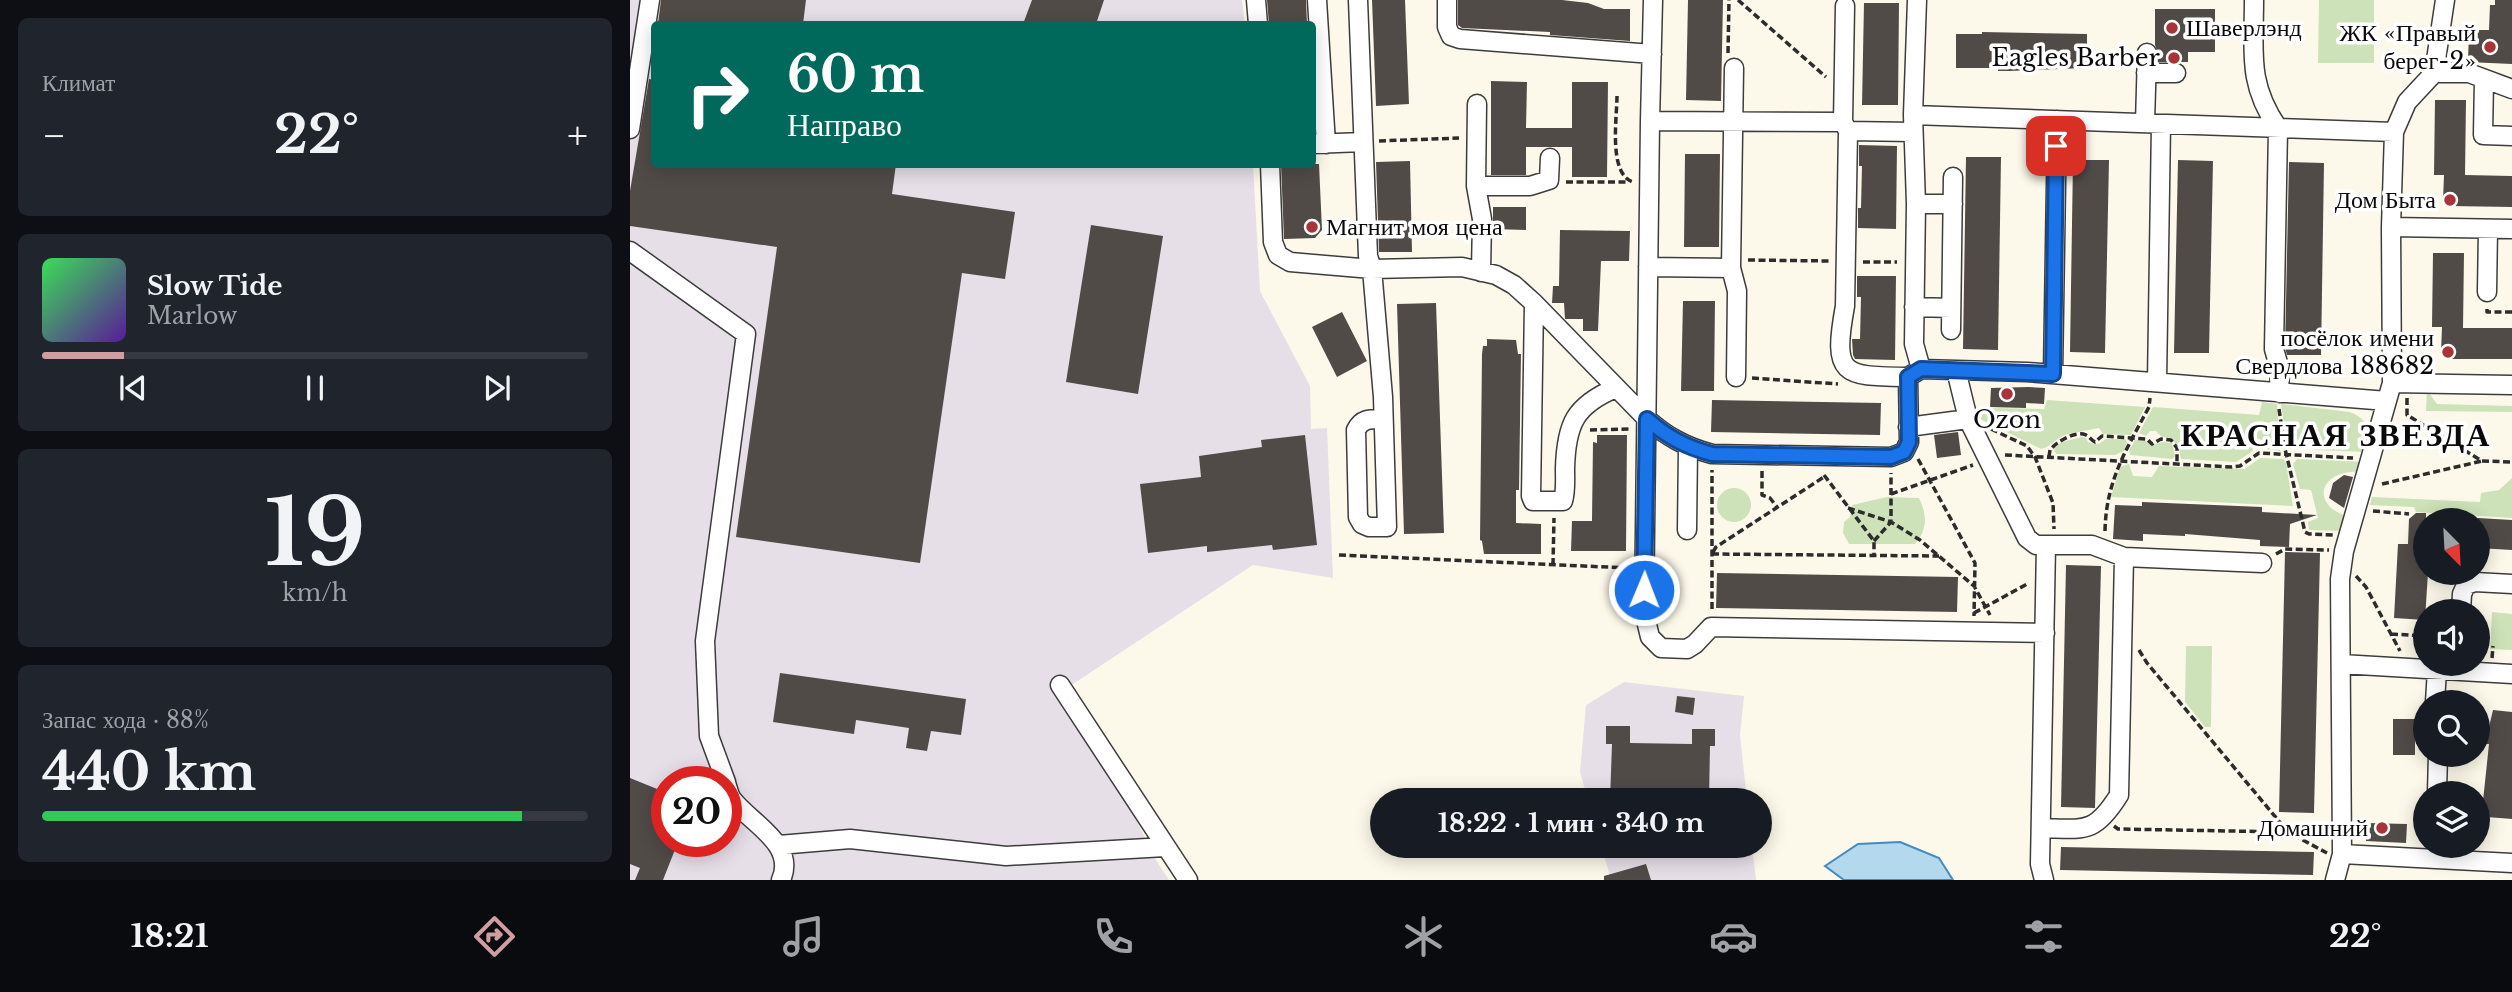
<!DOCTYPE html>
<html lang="ru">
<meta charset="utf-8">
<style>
:root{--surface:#171b24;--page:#20242c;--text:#f1f3f6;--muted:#9ea1a6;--line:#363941;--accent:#d09da1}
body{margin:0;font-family:"Libre Baskerville",serif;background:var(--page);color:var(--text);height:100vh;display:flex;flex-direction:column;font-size:26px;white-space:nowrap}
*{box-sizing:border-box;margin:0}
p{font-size:23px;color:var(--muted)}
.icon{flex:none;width:38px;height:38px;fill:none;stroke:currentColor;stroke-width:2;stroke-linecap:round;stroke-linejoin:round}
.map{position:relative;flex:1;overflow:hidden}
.panel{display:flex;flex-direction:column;gap:18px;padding:18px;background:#0d0f14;width:630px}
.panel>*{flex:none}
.top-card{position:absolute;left:21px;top:21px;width:665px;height:147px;border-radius:7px;box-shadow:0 4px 18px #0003;background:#00695c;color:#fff;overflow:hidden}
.needle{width:46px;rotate:156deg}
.buttons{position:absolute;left:1783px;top:508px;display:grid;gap:14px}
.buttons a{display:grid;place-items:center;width:77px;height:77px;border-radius:50%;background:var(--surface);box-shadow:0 4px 18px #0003;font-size:35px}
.speed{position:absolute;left:21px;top:766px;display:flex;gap:14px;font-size:35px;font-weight:700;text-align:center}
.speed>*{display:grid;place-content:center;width:91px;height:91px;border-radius:50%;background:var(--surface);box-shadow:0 4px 18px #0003;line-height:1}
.speed .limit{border:10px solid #d22;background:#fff;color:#111}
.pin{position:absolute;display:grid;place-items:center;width:60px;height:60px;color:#fff;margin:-30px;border-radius:14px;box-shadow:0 4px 10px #0006}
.me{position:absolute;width:77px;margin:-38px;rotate:1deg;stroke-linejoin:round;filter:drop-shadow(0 0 5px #0008)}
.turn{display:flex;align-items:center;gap:24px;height:147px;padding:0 21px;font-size:32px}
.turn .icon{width:91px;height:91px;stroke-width:2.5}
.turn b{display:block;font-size:49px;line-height:60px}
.big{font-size:52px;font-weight:800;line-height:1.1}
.panel .card{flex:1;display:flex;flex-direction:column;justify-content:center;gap:10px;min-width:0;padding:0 24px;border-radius:10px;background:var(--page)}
.panel .dial{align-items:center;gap:0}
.dial b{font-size:91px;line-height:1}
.song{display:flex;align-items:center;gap:21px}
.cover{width:84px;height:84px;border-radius:10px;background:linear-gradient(135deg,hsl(130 70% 55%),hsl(270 70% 35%))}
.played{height:7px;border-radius:4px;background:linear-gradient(90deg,var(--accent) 15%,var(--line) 15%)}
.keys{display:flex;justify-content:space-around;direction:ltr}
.heat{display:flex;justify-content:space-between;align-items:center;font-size:38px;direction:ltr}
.charge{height:10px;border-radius:5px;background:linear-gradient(90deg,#34c759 88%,var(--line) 0)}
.trip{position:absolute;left:740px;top:788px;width:402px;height:70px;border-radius:35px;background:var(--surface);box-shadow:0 4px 18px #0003;font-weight:800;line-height:70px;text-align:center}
.tab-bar{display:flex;height:112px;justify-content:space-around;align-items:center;background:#090b0e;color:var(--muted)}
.tab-bar .icon{width:49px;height:49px}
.tab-bar .selected{color:var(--accent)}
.tab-bar b{font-size:32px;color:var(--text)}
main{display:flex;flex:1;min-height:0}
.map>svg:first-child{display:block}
</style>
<main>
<section class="panel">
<div class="card"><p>Климат</p>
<div class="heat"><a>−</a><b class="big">22°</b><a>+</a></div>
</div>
<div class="card">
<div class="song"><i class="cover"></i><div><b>Slow Tide</b><p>Marlow</p></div></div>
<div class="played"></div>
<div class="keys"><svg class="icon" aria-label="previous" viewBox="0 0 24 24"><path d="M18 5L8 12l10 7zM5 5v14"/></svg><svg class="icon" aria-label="pause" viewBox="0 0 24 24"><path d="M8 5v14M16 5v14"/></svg><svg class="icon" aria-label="next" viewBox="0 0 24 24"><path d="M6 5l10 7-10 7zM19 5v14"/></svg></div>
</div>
<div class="card dial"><b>19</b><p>km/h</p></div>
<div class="card"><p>Запас хода · 88%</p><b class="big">440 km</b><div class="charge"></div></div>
</section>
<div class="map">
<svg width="1882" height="880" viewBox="0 0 1882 880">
<rect width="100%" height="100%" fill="#fcf9ea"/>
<path fill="#e7dfe8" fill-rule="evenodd" d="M0,0H612L615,24H24V164L623,165L630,291L680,386L681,429L697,428L703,578L623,565L440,686L526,860L539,880H0ZM37,782H96V842H37Z
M994,682L1114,696L1110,735L1117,800H958L950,772L956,705Z
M971,845H1122L1126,880H981Z"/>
<path fill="#cde2b8" d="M1689,0H1744V63H1688Z
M1797,390L1807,404L1882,406V412L1796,411Z
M1417,400L1515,407L1501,435L1473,434L1469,428C1463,429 1442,433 1435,435C1426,438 1421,447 1411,449L1350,419L1357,408L1414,409Z
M1632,402L1647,404L1650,451L1637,449L1634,441L1629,439L1621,442L1623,451L1606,462L1551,459L1549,449L1542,438L1532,437L1526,431H1520L1516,436L1509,433L1523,407L1629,415Z
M1651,404L1720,412C1733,417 1737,424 1743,436L1737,452L1684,450L1655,431Z
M1452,437L1456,438L1458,442C1466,445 1470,445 1475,439H1495L1497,442L1494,451L1485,455L1426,454L1424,448L1432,442Z
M1505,440L1516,441L1522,445L1532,442L1542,443L1545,456L1542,459L1500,455L1499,451Z
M1630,458L1653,459L1656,463L1663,506L1481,497L1490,467L1499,464L1503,476L1522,477L1529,466L1615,469Z
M1667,459L1735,462L1731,472C1691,469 1679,503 1716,516L1713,531L1679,530L1678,522L1688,518L1681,490L1670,489L1663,464Z
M1882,478V518L1786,512L1784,507L1740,505L1742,497L1850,502L1851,493L1869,490Z
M1087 505a17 17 0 1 1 34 0a17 17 0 1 1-34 0Z
M1257,497L1289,498C1297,515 1298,529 1285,544H1219L1213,533L1214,522L1220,517L1222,505Z
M1862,612L1882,614V650L1860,649Z
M1556,646H1582L1581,727H1575L1555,702Z"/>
<path fill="#b4d8ed" stroke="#458bbb" stroke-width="2" d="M1270,842L1309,858L1323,880H1214L1195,866L1228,844Z"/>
<path fill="#514b48" d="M31,0H176L173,24H28Z
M402,0H474L466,24H393Z
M637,0H676L677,24H639Z
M742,0H775L779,104L746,106Z
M828,0H932L958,3L974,9H1000V41L920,35V32L832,28L828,25Z
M1058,0H1093L1091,101L1056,100Z
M1865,0H1882V64L1838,62L1839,30H1859L1860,5H1865Z
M1234,3H1269L1268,105H1232Z
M1525,9H1585V52H1558V62H1528V53L1525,45Z
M1352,32L1457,34V68L1379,71H1368V68H1326V34H1352Z
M19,79L24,80V164H266L262,194L385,212L375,279L332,273L290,563L106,537L147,247L0,226V191Z
M861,81L897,82L896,128H942V82H978L977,177H942V147H896V175H861Z
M1805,100H1836L1835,175L1882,176V207L1819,206L1813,201L1814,175H1804Z
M1229,145L1267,146L1266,229L1228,228V208H1231L1232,166H1229Z
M1055,154H1090L1089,247H1054Z
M1336,157H1371L1368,350L1333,349Z
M1443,160H1479L1475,353L1440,352Z
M1548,160L1583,161L1579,353H1544Z
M780,161L782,252H749L746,162Z
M1659,162L1694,163L1691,355H1657L1655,348Z
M651,164H689L692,230L685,238L654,239Z
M863,207H896V230L863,229Z
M461,225L533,236L508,394L436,382Z
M930,230L1000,231L999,261H971L968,331H953V319H935L934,303H922L923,286H929Z
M1803,253H1834L1833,328H1882V359H1816L1811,353L1812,327H1802Z
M1227,276H1266L1265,360L1225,359L1223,355L1222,339H1230L1231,297H1227Z
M1053,301H1085L1084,391H1051Z
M806,303L814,533L774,534L767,304Z
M712,312L737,361L707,377L682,327Z
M857,339L886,340L888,354H891L889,490H886V523L911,524V554H854L852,541L850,540L852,354L853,346H857Z
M1398,387L1415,388L1414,404L1396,403V408L1360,407L1361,388Z
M1082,400L1251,403L1250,435L1081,432Z
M1328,432L1331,455L1307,458L1304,435Z
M675,435L687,545L643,550L642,545L577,552V546L518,553L510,484L571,477L569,456L632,447L631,440Z
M967,435H997L996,551H941L942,521H962L963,442L967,443Z
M1714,475L1723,477L1714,508L1699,498L1703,483Z
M1512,502L1632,507V512L1687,515L1660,524L1659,547L1630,546V540L1555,534V536L1513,534V541L1483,539L1485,505L1512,506Z
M1786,513H1796V572H1798L1795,620L1764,618L1768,544H1778L1779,519Z
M1848,518L1882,520V550L1848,548Z
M1655,552L1690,553L1684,813L1649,812Z
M1436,565L1471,566L1465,808L1431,807Z
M1087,573L1328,577L1327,612L1086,608Z
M150,673L336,699L331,735L301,731L297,751L276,748L279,728L226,720L224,734L143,722Z
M1047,696L1065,698L1063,715L1045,712Z
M1863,710L1882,712V819L1857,817L1855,801H1853L1859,744H1856L1857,727H1859Z
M1763,719H1785V755H1763Z
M976,726H1000V743L1062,744V729H1085V746H1080L1079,800H1045L1046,793L1014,792V800H980L982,744H976Z
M0,778L37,793V842H48L33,880H5L10,868L0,864Z
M1736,823L1777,824L1776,843L1736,841Z
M1431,847L1684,852L1683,875L1430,870Z
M1016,864L1021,880H974V876Z"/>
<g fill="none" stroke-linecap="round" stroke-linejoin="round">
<g stroke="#3d3d3d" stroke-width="21">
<path id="minor" d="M626,0L628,24
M687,0L696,144
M728,0L738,256L742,269L753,397L757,527H739L732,524L728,517L726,430C732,418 741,419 753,419
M817,0V27L821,36L830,39L1022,54
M1023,0L1020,121L1213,122L1218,131L1283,132
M1287,0L1283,115L1286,204L1284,344L1291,369L1397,372L1757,401
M1624,0C1624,52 1617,83 1648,128L1644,349L1650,370L1649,393
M1104,68L1101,268L1107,291L1106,377
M1516,73H1546
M1804,73H1839L1882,89
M1854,79L1853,135L1882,136
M847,104L846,186L852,219L851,272
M1283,115L1764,132
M1020,121L1014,612L1020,637L1031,648L1057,649L1065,644L1081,627L1415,633
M1213,122L1215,6
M1515,123L1517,53
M0,129L20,0
M1218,131L1215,306C1202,377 1213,376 1278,377
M682,144L733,142
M640,164L643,242L648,255L660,262L742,269L832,267L866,275L884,285L904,303L1017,419C1037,437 1056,447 1082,454L1261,457L1274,452L1279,442L1278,377L1291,369
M846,186H900L919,180L920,158
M1286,204H1323
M1761,227L1882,229
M0,251L116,334L75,641L79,736L96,782
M1018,267L1101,268
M1857,292L1858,229
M904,303L901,496L903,501H933C936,491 935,479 935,469C936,424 945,405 986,388
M1284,307L1321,308
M1321,330L1323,177
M1326,370L1338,419L1397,538L1406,545H1416L1410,864L1414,880
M1423,374L1427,120
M1527,382L1531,124
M1762,383L1882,385
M1278,427L1338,419
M1057,530L1058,448
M1416,545H1462L1494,557L1632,563
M1831,611L1832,594L1836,585L1845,582L1882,584
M1711,664L1882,674
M430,685L558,880
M1805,702L1807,670
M96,783C98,788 99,795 102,799C120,823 167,844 151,880
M1807,793L1808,754
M1411,828C1454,829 1464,835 1489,795L1494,557
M149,845L220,839L376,856L535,847
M1712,854L1882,863
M1705,880L1712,854L1710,579L1714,551L1762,383L1761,227L1764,132L1777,102L1804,73L1815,0"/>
</g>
<path stroke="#2c2c2c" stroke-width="3.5" stroke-dasharray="7 3.5" stroke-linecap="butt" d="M1108,0L1196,77
M1098,53L1099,0
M987,96C987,118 978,174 1003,182
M749,141L829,138
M936,182H998
M1118,260L1201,261
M1233,262H1267
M1857,309V312H1882
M1122,378L1208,384
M1777,398V415L1852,461L1882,462
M1649,409L1655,449L1675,532L1679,534L1703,535
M1361,429L1397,446L1405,457L1423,503L1424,529
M960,430L1001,429
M1375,455L1602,467L1610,466L1629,453L1723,458
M1419,457L1420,450C1426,442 1446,430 1456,435C1460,437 1461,440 1465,442L1472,436L1517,439L1522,444L1531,439L1541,440L1547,448V464
M1288,459L1345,563L1344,616
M1132,471V495L1140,498L1147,507
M1194,475L1244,541V555
M1752,484L1852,461
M1261,494L1343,465
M1218,508L1261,522L1290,540L1344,586L1360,615
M1743,511L1779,514
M1475,531C1476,481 1496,450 1519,407L1520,398
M1244,541L1261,522V473
M1083,552L1086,547L1194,477
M1082,554L1309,556
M1646,554L1655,549L1699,550
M709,555L998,568
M923,565L924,518
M1726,576L1736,587L1770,651
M1082,609V470
M1344,613L1399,583
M1761,634L1796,636
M1509,650L1517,663L1658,832L1697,853
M1862,658L1863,646
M1484,826L1488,829L1657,832"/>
<use href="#minor" stroke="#fff" stroke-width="18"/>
</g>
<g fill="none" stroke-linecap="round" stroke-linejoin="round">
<g stroke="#114b97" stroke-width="18">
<path id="route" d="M1014,590L1017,419C1037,437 1056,447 1082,454L1261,457L1274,452L1279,442L1278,377L1291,369L1423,374L1426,146"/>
</g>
<use href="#route" stroke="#1a73e8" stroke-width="12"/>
</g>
<g fill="#a83439" stroke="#fff" stroke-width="2.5">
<circle cx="1542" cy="28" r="7"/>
<circle cx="1860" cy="47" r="7"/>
<circle cx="1544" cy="58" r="7"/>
<circle cx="1820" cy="200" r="7"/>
<circle cx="682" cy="227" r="7"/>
<circle cx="1818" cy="352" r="7"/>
<circle cx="1377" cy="394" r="7"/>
<circle cx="1752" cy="828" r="7"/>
</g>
<g text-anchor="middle" stroke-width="7" stroke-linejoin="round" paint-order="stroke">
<g font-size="24" fill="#0a0a0a" stroke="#fff" text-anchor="end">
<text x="1556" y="36" text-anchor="start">Шаверлэнд</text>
<text x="1846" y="41">ЖК «Правый<tspan x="1846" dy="28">берег-2»</tspan></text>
<text x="1530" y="66">Eagles Barber</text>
<text x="1806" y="208">Дом Быта</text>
<text x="696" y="235" text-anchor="start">Магнит моя цена</text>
<text x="1804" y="346">посёлок имени<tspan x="1804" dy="28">Свердлова 188682</tspan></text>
<text x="1377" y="428" text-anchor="middle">Ozon</text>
<text x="1738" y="836">Домашний</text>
</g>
<g font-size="32" font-weight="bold" letter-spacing="2" fill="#0a0a0a" stroke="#fff">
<text x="1706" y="446">КРАСНАЯ ЗВЕЗДА</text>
</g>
</g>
</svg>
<div class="buttons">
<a><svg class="needle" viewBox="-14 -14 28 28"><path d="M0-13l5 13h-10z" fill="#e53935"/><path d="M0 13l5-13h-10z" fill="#9ea1a6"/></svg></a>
<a><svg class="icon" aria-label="sound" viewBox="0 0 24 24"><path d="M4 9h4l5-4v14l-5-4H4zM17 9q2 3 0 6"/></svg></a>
<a><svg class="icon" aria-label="search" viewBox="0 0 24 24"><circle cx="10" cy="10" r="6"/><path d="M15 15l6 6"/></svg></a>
<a><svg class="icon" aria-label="layers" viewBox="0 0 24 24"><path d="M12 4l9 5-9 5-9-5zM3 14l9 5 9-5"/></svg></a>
</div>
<div class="speed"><div class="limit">20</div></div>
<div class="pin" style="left:1426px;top:146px;background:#d93025"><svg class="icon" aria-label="arrive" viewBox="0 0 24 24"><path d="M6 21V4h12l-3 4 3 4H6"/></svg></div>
<svg class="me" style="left:1014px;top:590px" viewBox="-20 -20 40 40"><circle r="17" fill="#1a73e8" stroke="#fff" stroke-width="3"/><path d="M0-11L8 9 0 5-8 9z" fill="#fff"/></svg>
<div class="trip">18:22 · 1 мин · 340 m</div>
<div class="top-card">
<div class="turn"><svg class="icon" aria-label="right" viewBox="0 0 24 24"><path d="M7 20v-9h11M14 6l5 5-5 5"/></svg><div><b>60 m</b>Направо</div></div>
</div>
</div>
</main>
<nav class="tab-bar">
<b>18:21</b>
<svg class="icon selected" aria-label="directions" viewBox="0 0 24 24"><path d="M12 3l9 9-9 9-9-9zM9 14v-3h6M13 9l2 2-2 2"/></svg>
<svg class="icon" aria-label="music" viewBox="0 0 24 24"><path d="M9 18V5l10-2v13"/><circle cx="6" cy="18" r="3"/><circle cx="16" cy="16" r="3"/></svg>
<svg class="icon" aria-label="phone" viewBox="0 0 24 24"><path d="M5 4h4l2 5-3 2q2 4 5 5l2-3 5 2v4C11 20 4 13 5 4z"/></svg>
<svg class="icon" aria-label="climate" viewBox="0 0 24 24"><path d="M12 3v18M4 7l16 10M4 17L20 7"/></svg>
<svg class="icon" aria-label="car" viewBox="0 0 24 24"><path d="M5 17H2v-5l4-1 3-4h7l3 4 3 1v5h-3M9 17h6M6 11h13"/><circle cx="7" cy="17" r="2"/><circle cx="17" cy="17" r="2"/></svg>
<svg class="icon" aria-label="filters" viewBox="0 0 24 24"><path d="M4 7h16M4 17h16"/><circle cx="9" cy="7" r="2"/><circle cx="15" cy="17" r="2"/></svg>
<b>22°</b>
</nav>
